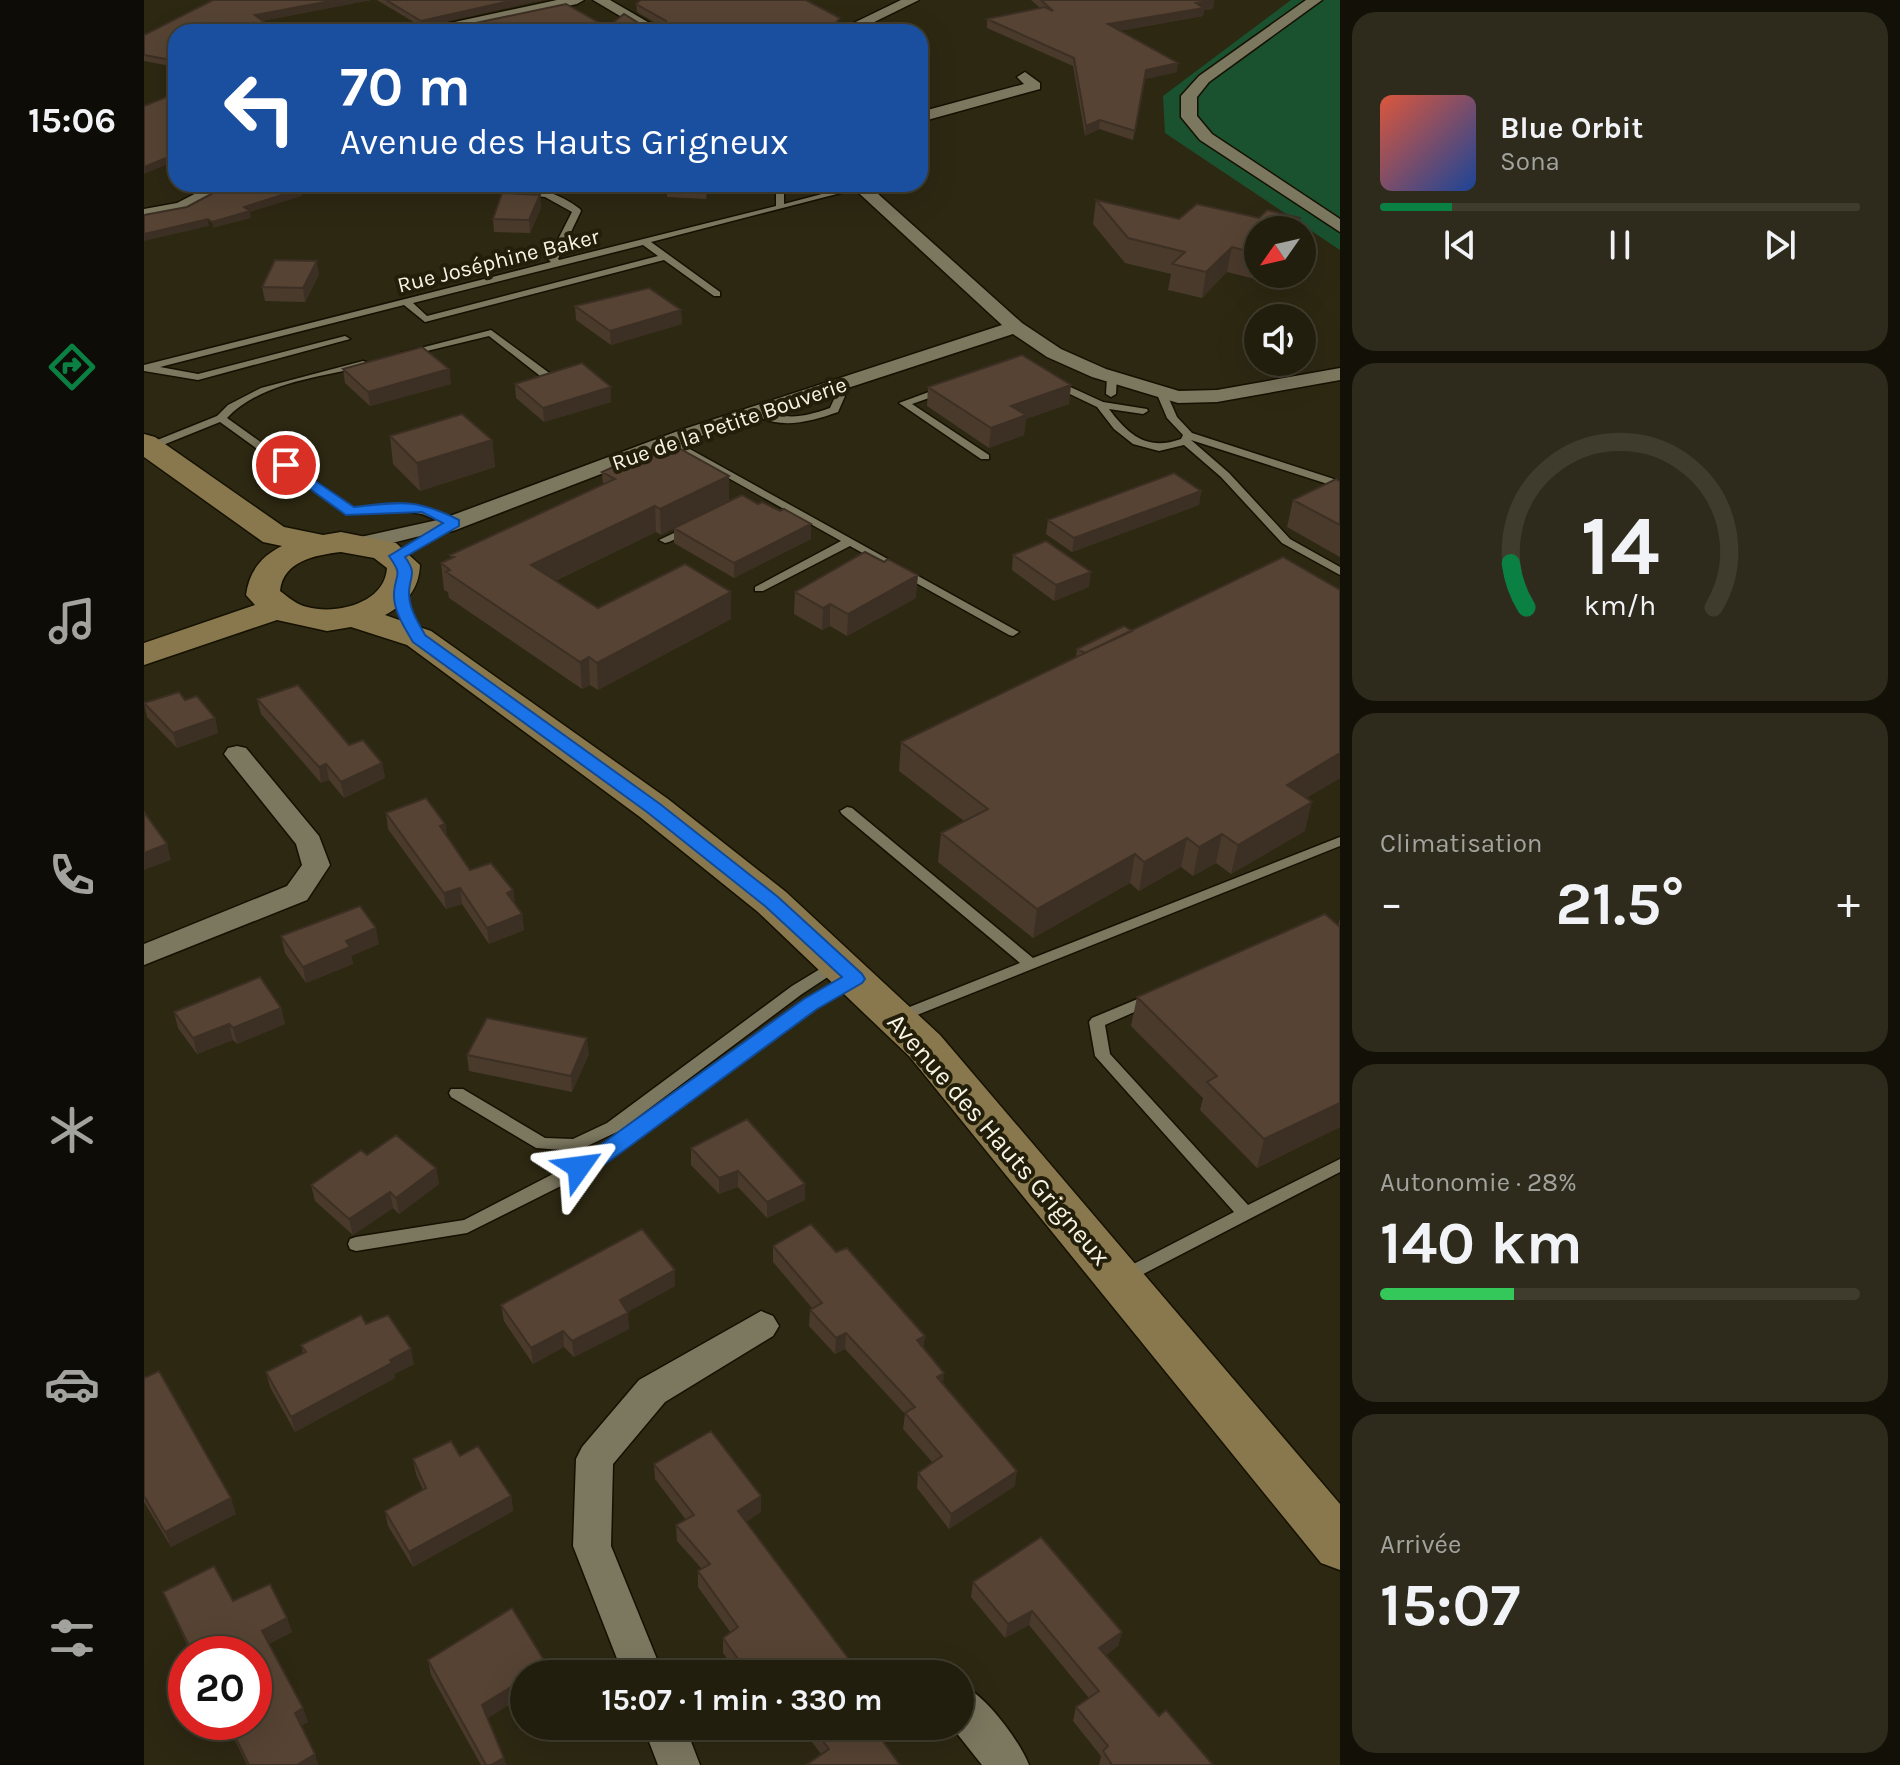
<!DOCTYPE html>
<html lang="fr">
<meta charset="utf-8">
<style>
:root{--surface:#221e0e;--page:#2e2b1c;--text:#f1f3f6;--muted:#a2a29e;--line:#3f3c2e;--accent:#0b8043}
body{margin:0;font-family:Karla,sans-serif;background:var(--page);color:var(--text);height:100vh;display:flex;flex-direction:column;font-size:30px;white-space:nowrap}
*{box-sizing:border-box;margin:0}
p{font-size:26px;color:var(--muted)}
.icon{flex:none;width:44px;height:44px;fill:none;stroke:currentColor;stroke-width:2;stroke-linecap:round;stroke-linejoin:round}
.map{position:relative;flex:1;overflow:hidden}
.panel{display:flex;flex-direction:column;gap:12px;padding:12px;background:#131008;width:560px}
.panel>*{flex:none}
.banner{position:absolute;left:24px;top:24px;width:760px;height:168px;border-radius:24px;box-shadow:0 8px 32px #0002,0 0 0 2px var(--line);background:#1a4fa0;color:#fff;overflow:hidden}
.needle{width:52px;rotate:236deg}
.buttons{position:absolute;left:1100px;top:216px;display:grid;gap:16px}
.buttons a{display:grid;place-items:center;width:72px;height:72px;border-radius:50%;background:var(--surface);box-shadow:0 8px 32px #0002,0 0 0 2px var(--line);font-size:40px}
.speed{position:absolute;left:24px;top:1636px;display:flex;gap:16px;font-size:40px;font-weight:700;text-align:center}
.speed>*{display:grid;place-content:center;width:104px;height:104px;border-radius:50%;background:var(--surface);box-shadow:0 8px 32px #0002,0 0 0 2px var(--line);line-height:1}
.speed .limit{border:12px solid #d22;background:#fff;color:#111}
.pin{position:absolute;display:grid;place-items:center;width:68px;height:68px;color:#fff;margin:-34px;border:4px solid #fff;border-radius:50%;box-shadow:0 2px 8px #0007}
.me{position:absolute;width:88px;margin:-44px;rotate:59deg;stroke-linejoin:round;filter:drop-shadow(0 0 6px #0008)}
.turn{display:flex;align-items:center;gap:28px;height:168px;padding:0 40px;font-size:36px}
.turn .icon{width:104px;height:104px;stroke-width:2.5}
.turn b{display:block;font-size:56px;line-height:68px}
.big{font-size:60px;font-weight:700;line-height:1.1}
.panel .widget{flex:1;display:flex;flex-direction:column;justify-content:center;gap:12px;min-width:0;padding:0 28px;border-radius:24px;background:var(--page)}
.panel .dial{align-items:center;gap:0}
.dial svg{height:208px;overflow:visible;fill:none;stroke:var(--line);stroke-width:7;stroke-linecap:round;text-anchor:middle}
.dial text{fill:var(--text);stroke:none}
.song{display:flex;align-items:center;gap:24px}
.cover{width:96px;height:96px;border-radius:12px;background:linear-gradient(135deg,hsl(10 70% 55%),hsl(220 70% 35%))}
.played{height:8px;border-radius:4px;background:linear-gradient(90deg,var(--accent) 15%,var(--line) 15%)}
.keys{display:flex;justify-content:space-around;direction:ltr}
.heat{display:flex;justify-content:space-between;align-items:center;font-size:44px;direction:ltr}
.charge{height:12px;border-radius:6px;background:linear-gradient(90deg,#34c759 28%,var(--line) 0)}
.trip{position:absolute;left:366px;top:1660px;width:464px;height:80px;border-radius:40px;background:var(--surface);box-shadow:0 8px 32px #0002,0 0 0 2px var(--line);font-weight:700;line-height:80px;text-align:center}
main{display:flex;flex:1;min-height:0}
.tab-bar{display:flex;flex-direction:column;width:144px;justify-content:space-around;align-items:center;background:#0e0c06;color:var(--muted)}
.tab-bar .icon{width:56px;height:56px}
.tab-bar .on{color:var(--accent)}
.tab-bar b{font-size:36px;color:var(--text)}
.map>svg:first-child{display:block}
</style>
<main>
<nav class="tab-bar">
<b>15:06</b>
<svg class="icon on" aria-label="directions" viewBox="0 0 24 24"><path d="M12 3l9 9-9 9-9-9zM9 14v-3h6M13 9l2 2-2 2"/></svg>
<svg class="icon" aria-label="music" viewBox="0 0 24 24"><path d="M9 18V5l10-2v13"/><circle cx="6" cy="18" r="3"/><circle cx="16" cy="16" r="3"/></svg>
<svg class="icon" aria-label="phone" viewBox="0 0 24 24"><path d="M5 4h4l2 5-3 2q2 4 5 5l2-3 5 2v4C11 20 4 13 5 4z"/></svg>
<svg class="icon" aria-label="climate" viewBox="0 0 24 24"><path d="M12 3v18M4 7l16 10M4 17L20 7"/></svg>
<svg class="icon" aria-label="car" viewBox="0 0 24 24"><path d="M5 17H2v-5l4-1 3-4h7l3 4 3 1v5h-3M9 17h6M6 11h13"/><circle cx="7" cy="17" r="2"/><circle cx="17" cy="17" r="2"/></svg>
<svg class="icon" aria-label="filters" viewBox="0 0 24 24"><path d="M4 7h16M4 17h16"/><circle cx="9" cy="7" r="2"/><circle cx="15" cy="17" r="2"/></svg>
</nav>
<div class="map">
<svg width="1196" height="1765" viewBox="0 0 1196 1765">
<rect width="100%" height="100%" fill="#2d2812"/>
<path fill="#1a5230" d="M1147,0H1196V250L1021,133L1019,96Z"/>
<g fill="none" stroke-linecap="round" stroke-linejoin="round">
<g stroke="#151100" stroke-width="3">
<path id="lane" d="M632,184H640V204L716,184L720,187L507,242L576,292V296H570L520,260L281,322L260,305L16,367L54,374L201,336L206,339L54,380L0,371V365L407,262L404,259L428,212L401,197L346,191L342,188L343,186C374,183 411,189 436,209L437,211L414,259L415,260L632,206ZM499,245L514,256L283,316L269,303Z
M347,330L408,375V379H400L345,336L262,356L257,353Z
M219,361L222,362V366C177,377 117,382 83,418L209,508C250,504 275,502 313,521V525H305L278,514L259,511L203,514L76,422L9,449L0,447L1,445L73,416L84,405L117,388Z
M968,374L973,377L972,394L967,397L962,394L963,377Z
M909,379L959,402L1003,409L1004,411L999,414L965,409C985,436 1004,451 1037,439L1039,435L1023,418L1012,392L1017,389L1022,392L1033,417L1048,433L1196,481V488L1047,440L1085,473L1146,539L1196,567V575L1138,543L1077,477L1040,445L1015,451L989,444L970,429L953,407L905,384L904,382Z
M685,385L701,396L694,412C666,422 633,431 607,412L612,409C642,419 655,419 686,408L691,397L680,388Z
M801,386L805,387V391L768,404L845,455V459H837L755,403Z
M526,438L875,632L869,636L865,635L706,546L619,591H611V587L697,541L522,443L521,441Z
M547,525L551,526V530L525,542L521,543L515,540Z
M703,807L708,808L889,958L1196,837V846L753,1023L748,1022L745,1018L748,1014L876,963L698,814L696,811Z
M694,958L701,963L699,967L658,994L475,1131L437,1149L431,1151L392,1148L307,1097L305,1093L307,1089H319L401,1138L429,1139L463,1123L648,986Z
M707,976L712,977L714,981L712,985L671,1008L466,1158L417,1186L323,1233L212,1251L206,1249L204,1244L206,1239L212,1237L320,1220L405,1176L454,1150L661,1000Z
M1008,993L1013,994L1015,998L1013,1002L961,1025L966,1054L1104,1205L1196,1159V1172L980,1284L974,1282L971,1277L974,1272L1090,1212L951,1056L945,1022L948,1018Z"/>
</g>
<g stroke="#151100" stroke-width="3">
<path id="street" d="M413,0H440L433,4L303,32H276L283,28Z
M449,0H466L521,32H503Z
M757,0H775L710,32H691Z
M1162,0H1178L1065,82L1053,97V116L1068,134L1196,219V232L1056,140L1037,117V96L1055,76Z
M881,72L896,83V89L776,122V112L880,84L873,77Z
M70,184H91L44,211L0,219V209L33,203Z
M705,184H723L878,323L917,349L962,369L1035,391L1073,390L1196,368V380L1073,402L1034,403L948,377L903,357L869,334L548,439L309,531L288,533L220,550L212,548L209,543L212,538L298,519L534,431L858,325Z
M93,746L102,748L175,836L186,865L163,900L0,965V944L143,886L158,865L152,844L80,754L84,748Z
M617,1311L629,1316L635,1326L629,1336L521,1402L469,1464L467,1546L519,1674H479L429,1546L432,1459L438,1447L495,1380Z
M816,1684C841,1694 875,1740 885,1765H838L807,1726H816Z
M499,1726H541L556,1765H514Z"/>
</g>
<g stroke="#151100" stroke-width="3">
<path id="secondary" d="M0,434L11,437L140,527L179,535L197,532L252,543L276,565C275,589 262,604 241,615L287,631L524,799L642,892L796,1035L1196,1504V1570L1177,1563L766,1057L614,912L496,817L263,645L207,627L183,631L133,620L0,665V643L111,605L102,595C105,572 117,556 138,546L119,542L0,457ZM197,552L230,558L243,568C241,603 193,615 163,607C153,605 144,597 136,591C139,561 171,555 197,552Z"/>
</g>
<use href="#lane" fill="#7c775f" fill-rule="evenodd"/>
<use href="#street" fill="#7c775f" fill-rule="evenodd"/>
<use href="#secondary" fill="#89784d" fill-rule="evenodd"/>
</g>
<path fill="#4a3a2c" d="M69,0H227L118,21L32,32V67L0,61V35Z
M233,0H399L278,27Z
M887,0H1070L1069,9L1060,10L1059,16L975,31L1033,72L1001,79L989,140L955,129L941,136L929,66L843,28V19L896,8Z
M492,4L696,26L712,32H457L501,27L517,26L493,12Z
M523,184H565L562,199L523,197Z
M396,195L397,208L386,233L350,232L349,219Z
M952,200L1035,219L1114,230V274H1121L1115,280L1083,272L1058,298L1024,290L1027,274L981,263L949,224Z
M175,274L161,302L121,301L118,287Z
M431,306L537,310L538,324L467,345L432,320Z
M199,369H305L307,384L226,406L201,383Z
M371,384L467,387V402L400,422L372,398Z
M784,387L925,404L882,419L880,435L845,448L783,406Z
M246,436L348,440L351,467L276,491L249,464Z
M458,472L585,476V502L667,539L590,578L530,543V528L517,535L512,532L411,581L454,608L587,619L454,690L446,685L438,689L305,598L304,592L300,590L297,563L307,559L306,555L459,485Z
M1196,481V557L1143,527L1149,500Z
M1057,491L1055,505L928,552L902,534L904,520Z
M869,555L945,587L910,601L868,570Z
M651,592L772,598L703,636L686,626L678,630L650,614Z
M933,649L1196,778L1162,798L1161,831L1087,874L1072,863L1049,876L1037,867L995,891L986,883L889,938L794,862L797,833L820,821L755,771L757,742L933,657H932Z
M113,699L238,763L241,778L200,798L185,780L177,783L117,714Z
M41,700L71,718L74,733L33,748L3,717L0,703Z
M242,813L301,824L303,836L326,870L369,890L371,903L378,914L380,930L345,944L318,904L302,909L244,829Z
M1196,919V1127L1113,1168L1056,1110L1059,1098L987,1026L993,997L1194,925Z
M137,936L235,944L207,956L209,964L162,983L141,953Z
M137,1008L141,1024L93,1044L89,1040L53,1054L34,1028L30,1012Z
M445,1054L428,1092L325,1071L323,1055Z
M547,1148L661,1184V1200L623,1218L594,1187L575,1194L547,1165Z
M223,1155L292,1168L295,1184L255,1214L249,1208L209,1235L171,1201L167,1185Z
M629,1246L692,1252L781,1336L779,1348L799,1384L871,1486L805,1529L773,1488L774,1473L789,1463L759,1429L761,1414L701,1349L691,1354L665,1326L666,1310L668,1308L629,1262Z
M531,1286L483,1312L485,1329L430,1357L420,1347L389,1364L360,1321L357,1305Z
M222,1324L270,1364L250,1374L251,1378L151,1432L126,1387L122,1372L159,1353L157,1345Z
M0,1378L92,1514L27,1547L0,1502Z
M316,1456L367,1496L369,1511L269,1567L244,1526L241,1511L279,1490L272,1474L269,1459Z
M510,1464L617,1512L602,1522L716,1674H594L579,1653V1638L587,1633L554,1587V1571L558,1569L533,1541L532,1525L542,1520L511,1479Z
M829,1582L978,1632L974,1646L962,1655L1015,1716L1069,1765H955L957,1756L929,1721L932,1707L945,1698L885,1625L861,1638L827,1597Z
M19,1592L89,1601L143,1618L148,1632L125,1644L164,1722L157,1726L174,1765H103L82,1722H110V1654H47Z
M284,1660L343,1718L362,1765H337L287,1675Z
M656,1726H728L677,1754Z"/>
<path fill="#3c2f24" d="M192,0H227L112,22L111,15Z
M370,0H399L278,27L277,21Z
M1070,0L1069,9L1060,10L1059,16L963,33L964,24L1052,3Z
M454,22V28L436,32H408Z
M621,25V32H588Z
M1034,63L1033,72L1001,79L989,140L1002,70Z
M956,120L955,129L941,136L942,126Z
M32,154V161L0,174V167Z
M562,184H565L562,199Z
M157,189L158,196L106,212L107,218L69,228L68,222L100,207Z
M396,195L397,208L386,233L385,220Z
M1156,218L1154,230H1144Z
M64,219L65,226L0,241V234Z
M1088,247L1083,272L1058,298L1062,272Z
M173,261L175,274L161,302L159,288Z
M537,310L538,324L467,345L466,331Z
M305,369L307,384L226,406L224,392Z
M927,385L925,404L882,419L880,435L845,448L847,428L867,406Z
M467,387V402L400,422L399,408Z
M348,440L351,467L276,491L273,463Z
M585,476V502L517,535L516,509Z
M1057,491L1055,505L928,552L930,538Z
M511,506L512,532L389,591L387,565Z
M667,524V539L590,578V563Z
M947,572L945,587L910,601L912,585Z
M774,575L772,598L703,636L704,614Z
M587,592V619L454,690L453,663Z
M686,604V626L678,630L679,608Z
M445,657L446,685L438,689L436,662Z
M71,718L74,733L33,748L29,733Z
M1196,753V778L1136,814L1143,785Z
M238,763L241,778L200,798L197,782Z
M182,764L185,780L177,783L175,767Z
M1168,802L1161,831L1087,874L1094,845Z
M301,824L304,840L296,826Z
M1078,834L1072,863L1049,876L1055,847Z
M1043,838L1037,867L995,891L1000,862Z
M23,844L27,860L0,870V853Z
M991,854L986,883L889,938L893,909Z
M316,888L318,904L302,909L300,893Z
M369,890L371,906L363,893Z
M378,914L380,930L345,944L343,928Z
M232,928L235,944L207,956L209,964L162,983L159,967L202,941Z
M137,1008L141,1024L93,1044L89,1028Z
M85,1024L89,1040L53,1054L49,1038Z
M443,1038L445,1054L428,1092L427,1076Z
M1196,1103V1127L1113,1168L1120,1139Z
M292,1168L295,1184L255,1214L252,1198Z
M594,1171V1187L575,1194V1178Z
M661,1184V1200L623,1218V1202Z
M246,1192L249,1208L209,1235L205,1219Z
M531,1270V1286L477,1316L476,1300Z
M484,1313L485,1329L430,1357L428,1341Z
M419,1331L420,1347L389,1364L387,1348Z
M702,1333L701,1349L691,1354L692,1338Z
M781,1336L779,1352L773,1340Z
M267,1349L270,1364L250,1374L251,1378L151,1432L147,1417Z
M800,1373L799,1389L793,1377Z
M873,1471L871,1486L805,1529L807,1514Z
M367,1496L369,1511L269,1567L265,1552Z
M617,1496V1512L594,1527V1511Z
M87,1498L92,1514L27,1547L21,1532Z
M888,1611L885,1625L861,1638L864,1624Z
M143,1618L148,1632L123,1645L118,1631Z
M978,1632L974,1646L952,1662L955,1648Z
M403,1665L404,1674H389Z
M622,1666V1674H609Z
M380,1679V1696L341,1720L338,1705Z
M159,1708L164,1722L155,1727L151,1713Z
M60,1722H72L62,1727Z
M171,1754L174,1765H153Z
M360,1758L362,1765H347Z"/>
<path fill="#564333" stroke="#3c2f24" stroke-width="2" d="M69,0H192L111,15L133,32H32V61L0,55V35Z
M242,0H370L277,21Z
M497,0H662L696,18L689,26L712,27L703,32H648L621,25L588,32H457L480,14L501,27L523,26L522,21L492,4Z
M897,0H1070L1052,3L1060,8L964,24L1034,63L1002,70L991,131L956,120L942,126L930,58L843,19L901,7L909,11Z
M422,4L454,22L408,32H294L290,29H303Z
M32,93V154L0,167V106Z
M86,184H148L157,189L100,207L106,211L68,222L64,219L0,234V215L43,207Z
M523,184H562V186Z
M358,193L396,195L385,220L349,219Z
M952,200L1035,219L1053,204L1115,218L1123,210L1156,218L1144,230H1114V254L1088,247L1062,272L1028,264L1041,252L984,238Z
M131,260L173,261L159,288L118,287Z
M505,288L537,310L466,331L431,306Z
M278,347L305,369L224,392L199,369Z
M878,355L927,385L867,406L882,415L847,428L784,387Z
M438,363L467,387L399,408L371,384Z
M318,414L348,440L273,463L246,436Z
M524,442L585,476L516,509L511,506L387,565L454,608L541,564L587,592L453,663L445,657L436,662L302,572L306,570L297,563L310,557L306,555L471,479L458,472Z
M1030,473L1057,491L930,538L904,520Z
M1192,479L1196,481V525L1149,500Z
M598,495L614,504L618,502L636,511L640,509L667,524L590,563L530,528Z
M902,541L947,572L912,585L869,555Z
M721,552L740,562L744,559L774,575L704,614L686,604L679,608L651,592Z
M1139,557L1196,590V753L1143,785L1168,802L1094,845L1078,834L1055,847L1043,838L1000,862L991,854L893,909L797,833L844,809L757,742Z
M980,626L988,631L941,653L933,649Z
M154,685L205,745L219,740L238,763L197,782L182,764L175,767L113,699Z
M35,692L41,700L53,696L71,718L29,733L0,703Z
M282,798L301,824L296,826L326,870L347,863L369,890L363,893L378,914L343,928L316,888L300,893L242,813Z
M0,812L23,844L0,853Z
M216,906L232,928L202,941L206,947L159,967L137,936Z
M1181,914L1196,927V1103L1120,1139L1063,1082L1073,1076L993,997Z
M116,977L137,1008L89,1028L85,1024L49,1038L30,1012Z
M343,1018L443,1038L427,1076L323,1055Z
M603,1119L661,1184L623,1202L594,1171L575,1178L547,1148Z
M252,1135L292,1168L252,1198L246,1192L205,1219L167,1185L217,1150L223,1155Z
M667,1224L692,1252L703,1248L781,1336L773,1340L800,1373L793,1377L873,1471L807,1514L774,1473L798,1456L761,1413L771,1407L702,1333L692,1338L666,1310L678,1303L629,1246Z
M498,1229L531,1270L476,1300L484,1313L428,1341L419,1331L387,1348L357,1305Z
M217,1315L222,1324L244,1315L267,1349L246,1360L248,1363L147,1417L122,1372L162,1352L157,1345Z
M15,1371L87,1498L21,1532L0,1496V1378Z
M567,1431L617,1496L594,1511L716,1674H628L622,1666L609,1674H605L579,1638L594,1627L554,1571L566,1564L532,1525L550,1515L510,1464Z
M307,1441L316,1456L334,1446L367,1496L265,1552L241,1511L282,1488L269,1459Z
M897,1537L978,1632L955,1648L1015,1716L1022,1710L1069,1765H967V1763L959,1751L964,1746L932,1707L955,1691L888,1611L864,1624L829,1582Z
M70,1566L89,1601L126,1584L143,1618L118,1631L159,1708L151,1713L171,1754L153,1765H105L84,1722H110V1654H49L19,1592Z
M368,1608L403,1665L389,1674H380V1679L338,1705L360,1758L347,1765H342L284,1660Z
M667,1726H728L756,1765H662L685,1749Z"/>
<path fill="#1a73e8" stroke="#114b97" stroke-width="2" d="M142,461L210,507C257,502 271,498 315,520V526L261,557C274,575 265,576 265,593C265,609 274,622 281,635L516,804L634,897L718,974L721,979L718,983L673,1009L467,1160C455,1167 442,1178 428,1173L425,1167L428,1162L452,1148L660,999L698,977L621,906L503,812L269,642C260,627 249,610 250,593C251,573 260,577 245,556L299,523L278,512L202,515L137,468V462Z"/>
<g text-anchor="middle" stroke-width="8" stroke-linejoin="round" paint-order="stroke">
<g font-size="22" fill="#f7f4e6" stroke="#231e09">
<text transform="translate(354 260) rotate(-14)" y="8">Rue Joséphine Baker</text>
<text transform="translate(585 423) rotate(-19)" y="8">Rue de la Petite Bouverie</text>
</g>
<g font-size="26" fill="#f7f4e6" stroke="#231e09">
<text transform="translate(855 1139) rotate(49)" y="9">Avenue des Hauts Grigneux</text>
</g>
</g>
</svg>
<div class="buttons">
<a><svg class="needle" viewBox="-14 -14 28 28"><path d="M0-13l5 13h-10z" fill="#e53935"/><path d="M0 13l5-13h-10z" fill="#a2a29e"/></svg></a>
<a><svg class="icon" aria-label="sound" viewBox="0 0 24 24"><path d="M4 9h4l5-4v14l-5-4H4zM17 9q2 3 0 6"/></svg></a>
</div>
<div class="speed"><div class="limit">20</div></div>
<div class="pin" style="left:142px;top:465px;background:#d93025"><svg class="icon" aria-label="arrive" viewBox="0 0 24 24"><path d="M6 21V4h12l-3 4 3 4H6"/></svg></div>
<svg class="me" style="left:435px;top:1167px" viewBox="-20 -20 40 40"><path d="M0-17L14 15 0 8-14 15z" fill="#1a73e8" stroke="#fff" stroke-width="4"/></svg>
<div class="trip">15:07 · 1 min · 330 m</div>
<div class="banner">
<div class="turn"><svg class="icon" aria-label="left" viewBox="0 0 24 24"><path d="M17 20v-9H6M10 6l-5 5 5 5"/></svg><div><b>70 m</b>Avenue des Hauts Grigneux</div></div>
</div>
</div>
<section class="panel">
<div class="widget">
<div class="song"><i class="cover"></i><div><b>Blue Orbit</b><p>Sona</p></div></div>
<div class="played"></div>
<div class="keys"><svg class="icon" aria-label="previous" viewBox="0 0 24 24"><path d="M18 5L8 12l10 7zM5 5v14"/></svg><svg class="icon" aria-label="pause" viewBox="0 0 24 24"><path d="M8 5v14M16 5v14"/></svg><svg class="icon" aria-label="next" viewBox="0 0 24 24"><path d="M6 5l10 7-10 7zM19 5v14"/></svg></div>
</div>
<div class="widget dial"><svg viewBox="0 0 100 80">
<path d="M14 69A42 42 0 1 1 86 69"/>
<path d="M14 69A42 42 0 0 1 8 52" stroke="#0b8043"/>
<text x="50" y="56" font-size="32" font-weight="700">14</text>
<text x="50" y="72" font-size="11">km/h</text>
</svg></div>
<div class="widget"><p>Climatisation</p>
<div class="heat"><a>−</a><b class="big">21.5°</b><a>+</a></div>
</div>
<div class="widget"><p>Autonomie · 28%</p><b class="big">140 km</b><div class="charge"></div></div>
<div class="widget"><p>Arrivée</p><b class="big">15:07</b></div>
</section>
</main>
